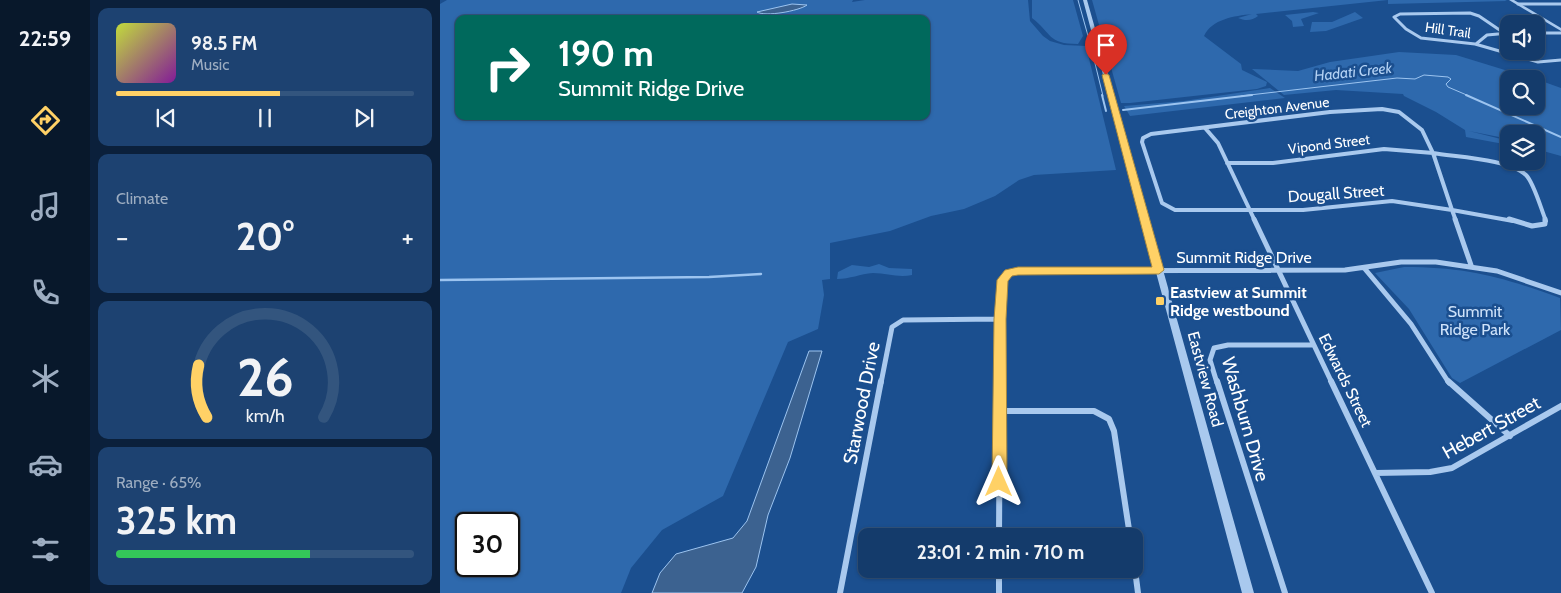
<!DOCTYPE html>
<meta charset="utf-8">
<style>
:root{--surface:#143b6b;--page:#1d4271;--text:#f1f3f6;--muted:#9dadc1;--line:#33557e;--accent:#ffd166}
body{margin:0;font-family:Cabin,sans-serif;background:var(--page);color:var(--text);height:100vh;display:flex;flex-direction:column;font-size:19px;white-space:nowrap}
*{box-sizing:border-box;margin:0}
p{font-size:16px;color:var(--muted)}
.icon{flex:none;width:28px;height:28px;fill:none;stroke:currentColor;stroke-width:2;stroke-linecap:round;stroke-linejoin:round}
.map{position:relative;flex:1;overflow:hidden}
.drawer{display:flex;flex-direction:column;gap:8px;padding:8px;background:#0b203b;width:350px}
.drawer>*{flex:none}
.banner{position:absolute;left:15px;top:15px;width:475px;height:105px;border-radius:10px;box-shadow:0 1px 4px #0004,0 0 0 1px var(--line);background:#00695c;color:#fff;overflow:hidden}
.controls{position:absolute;left:1060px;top:15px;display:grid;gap:10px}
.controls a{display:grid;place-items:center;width:45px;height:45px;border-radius:10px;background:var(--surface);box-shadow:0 1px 4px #0004,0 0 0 1px var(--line);font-size:25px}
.speed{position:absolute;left:15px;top:512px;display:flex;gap:10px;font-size:25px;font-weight:700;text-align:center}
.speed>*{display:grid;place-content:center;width:65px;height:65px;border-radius:50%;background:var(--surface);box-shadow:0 1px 4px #0004,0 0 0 1px var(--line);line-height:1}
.speed .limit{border:2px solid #111;border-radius:8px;background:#fff;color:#111}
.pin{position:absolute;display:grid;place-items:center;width:42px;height:42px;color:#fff;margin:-51px -21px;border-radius:50% 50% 50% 0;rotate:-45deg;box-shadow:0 0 5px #0007}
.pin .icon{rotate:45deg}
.me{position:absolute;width:55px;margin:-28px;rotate:0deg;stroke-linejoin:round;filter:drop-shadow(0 0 4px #0008)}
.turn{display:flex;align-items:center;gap:18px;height:105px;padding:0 20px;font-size:22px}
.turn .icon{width:65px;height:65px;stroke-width:2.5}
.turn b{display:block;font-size:35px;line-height:42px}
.big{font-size:38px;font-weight:800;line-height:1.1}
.drawer .card{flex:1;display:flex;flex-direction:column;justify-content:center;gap:8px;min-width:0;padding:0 18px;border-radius:10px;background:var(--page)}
.drawer .dial{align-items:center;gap:0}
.dial svg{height:130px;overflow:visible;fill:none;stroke:var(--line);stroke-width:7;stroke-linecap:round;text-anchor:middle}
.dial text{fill:var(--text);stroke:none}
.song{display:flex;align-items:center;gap:15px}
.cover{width:60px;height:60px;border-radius:8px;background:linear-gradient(135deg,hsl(70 70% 55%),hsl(290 70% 35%))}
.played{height:5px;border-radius:2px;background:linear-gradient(90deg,var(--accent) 55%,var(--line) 55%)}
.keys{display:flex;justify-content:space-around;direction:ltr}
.heat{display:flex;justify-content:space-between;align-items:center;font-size:28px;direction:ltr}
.charge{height:8px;border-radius:4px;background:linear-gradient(90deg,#34c759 65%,var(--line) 0)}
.trip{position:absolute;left:418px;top:528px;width:285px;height:50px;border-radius:10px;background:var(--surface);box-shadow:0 1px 4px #0004,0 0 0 1px var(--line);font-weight:800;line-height:50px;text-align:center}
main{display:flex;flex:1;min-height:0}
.menu{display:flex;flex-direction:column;width:90px;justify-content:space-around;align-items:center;background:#08182b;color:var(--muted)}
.menu .icon{width:35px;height:35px}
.menu .on{color:var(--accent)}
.menu b{font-size:22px;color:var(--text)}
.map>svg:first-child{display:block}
</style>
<main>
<nav class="menu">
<b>22:59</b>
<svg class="icon on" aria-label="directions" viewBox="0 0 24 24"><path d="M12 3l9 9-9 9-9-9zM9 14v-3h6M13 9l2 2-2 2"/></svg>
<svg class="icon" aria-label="music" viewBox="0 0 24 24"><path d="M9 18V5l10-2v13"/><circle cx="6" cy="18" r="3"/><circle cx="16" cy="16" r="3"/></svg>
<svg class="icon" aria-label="phone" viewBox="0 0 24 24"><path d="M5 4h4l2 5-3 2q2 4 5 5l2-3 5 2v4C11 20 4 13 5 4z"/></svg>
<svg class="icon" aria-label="climate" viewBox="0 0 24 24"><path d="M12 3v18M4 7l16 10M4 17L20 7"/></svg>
<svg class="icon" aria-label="car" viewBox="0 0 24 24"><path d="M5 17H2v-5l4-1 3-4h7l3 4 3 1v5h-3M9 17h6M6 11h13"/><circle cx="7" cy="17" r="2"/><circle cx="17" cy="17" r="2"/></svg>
<svg class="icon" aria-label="filters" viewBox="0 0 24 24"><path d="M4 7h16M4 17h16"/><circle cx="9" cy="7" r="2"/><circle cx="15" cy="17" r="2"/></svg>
</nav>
<section class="drawer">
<div class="card">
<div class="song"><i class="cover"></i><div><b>98.5 FM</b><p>Music</p></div></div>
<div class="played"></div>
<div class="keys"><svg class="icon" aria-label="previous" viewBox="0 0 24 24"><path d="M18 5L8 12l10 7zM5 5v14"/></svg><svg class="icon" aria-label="pause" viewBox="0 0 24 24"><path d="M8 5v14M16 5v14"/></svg><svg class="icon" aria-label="next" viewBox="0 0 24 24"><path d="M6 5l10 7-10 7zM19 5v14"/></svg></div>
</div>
<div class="card"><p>Climate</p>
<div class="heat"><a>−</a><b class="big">20°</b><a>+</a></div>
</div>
<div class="card dial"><svg viewBox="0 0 100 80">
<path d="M14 69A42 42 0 1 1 86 69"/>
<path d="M14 69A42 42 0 0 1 9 37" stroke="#ffd166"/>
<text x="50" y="56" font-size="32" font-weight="700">26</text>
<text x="50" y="72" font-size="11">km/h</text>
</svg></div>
<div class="card"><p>Range · 65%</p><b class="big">325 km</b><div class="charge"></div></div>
</section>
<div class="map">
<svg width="1121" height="593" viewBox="0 0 1121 593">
<rect width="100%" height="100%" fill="#1b4f8f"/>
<path fill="#2e69ad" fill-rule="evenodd" d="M7,0H413L412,2L425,0H588L590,21L603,36L610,41L624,45L646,46L676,170L594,175L579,180L555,196L524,209L491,216L450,231L390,243V279L382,280L384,295L378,329L348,342L283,496L222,530L191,568L181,593H0V4ZM19,19H486V116H19ZM26,524H69V566H26Z
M592,0H633L643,36L638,44C607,44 612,33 592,18Z
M652,0H1065L1067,1L948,4V0L816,14L818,16C812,21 805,21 798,18L812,14C794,16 772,19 764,36L801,64L802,70L827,82L826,86L817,89L690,103H681Z
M873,12L879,13L861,19L864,26L853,27L852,21L845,15Z
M915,12L923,18L886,31L870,32L872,22H892Z
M959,52L1016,55L1094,79H1069V106H1096V79L1121,88V156L1096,149V134H1069V139L1029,131L1069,141V145L1026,137L1025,130L996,112L964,96L963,94L896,90L844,95L812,69L858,71L890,62Z
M830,88L845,98L690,116L684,106L744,101Z
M439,264L449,268L472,269V275C458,278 447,273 433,273C420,274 410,279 397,279L398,272L412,265L429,267Z
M964,267C1027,267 1062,277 1120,298L1121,330L1020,383L1012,378L969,309L935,273Z"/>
<path fill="#3c6290" stroke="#9cc4f0" d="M352,4L367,5C359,11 325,17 317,12Z
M369,351H382L350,458L328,515L316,567L302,593H212L220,573L236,554L293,538L307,521Z"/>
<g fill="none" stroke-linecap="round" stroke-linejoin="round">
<path stroke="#9cc4f0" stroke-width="1" d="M638,0L650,43
M651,47L663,96
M801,96L957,78L975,79L984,75L1008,77L1011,79L1006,84L1008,87L1029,96"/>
<path stroke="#9cc4f0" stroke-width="2" d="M662,95L666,111
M1026,95L1121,137
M683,110L812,95"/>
<path stroke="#9cc4f0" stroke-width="2.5" d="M0,280L269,277L321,274"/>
<path stroke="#a9c9ee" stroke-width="3" d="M1078,4H1121
M1064,33L1039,16L1030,13L960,14L954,17L966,29L981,38L1035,44L1098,62L1121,60
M1096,33H1121
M1036,44L1047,35L1069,33"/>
<path stroke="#a9c9ee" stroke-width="4" d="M765,128L778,143L815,221
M993,153C1015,157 1070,159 1086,175C1094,183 1101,209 1106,221
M993,153L1012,210
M993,153L982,130L959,112L942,109L890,112L711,134L703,138L702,142L722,203L735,210H863L952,201L1012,210
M787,163H833L944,149L993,153
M1012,210L1073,221
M1012,210L1016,221"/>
<path stroke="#a9c9ee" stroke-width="5" d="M814,219L892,383
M1015,219L1031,265
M1069,219L1092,226L1105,224V219
M925,269L971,324L1009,383
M441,383L452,327L463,320L560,319
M560,383L561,283L569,273L578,271L905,270L961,262H996L1057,271L1121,293
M777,383L770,360L774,348L788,345H873"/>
<path stroke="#a9c9ee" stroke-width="6" d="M777,381L845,593
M891,381L992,593
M1008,381L1070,436
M560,411H654L669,419L674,431L690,536
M935,473L990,472L1012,468L1121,406
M559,536L560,381
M694,562L698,593
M559,569V593
M400,593L441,381"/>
<path fill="#a9c9ee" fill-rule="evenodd" d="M643,0H647L814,593H802Z
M1069,0H1074L1121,28V31Z"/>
</g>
<path fill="#ffd166" stroke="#a68842" d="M666,73L669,75L724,270L719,274L578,275L572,276L568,281L566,319L567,482L565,487L559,489L554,487L552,482L554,319L557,280L565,270L578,267H712L662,75Z"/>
<rect fill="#ffd166" stroke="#1b4f8f" stroke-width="2" x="715" y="296" width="10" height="10" rx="2.5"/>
<g text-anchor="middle" stroke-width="5" stroke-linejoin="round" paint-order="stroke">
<g font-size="14" fill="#fff" stroke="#1b4f8f">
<text transform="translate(1008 30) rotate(8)" y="5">Hill Trail</text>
<text transform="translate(837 108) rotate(-7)" y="5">Creighton Avenue</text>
<text transform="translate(889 144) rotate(-7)" y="5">Vipond Street</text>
</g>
<g font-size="15" font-style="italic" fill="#b5d3f5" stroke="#1b4f8f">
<text transform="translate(913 72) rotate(-6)" y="5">Hadati Creek</text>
</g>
<g font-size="16" fill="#fff" stroke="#1b4f8f">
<text transform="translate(896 193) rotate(-4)" y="6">Dougall Street</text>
<text x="804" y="263">Summit Ridge Drive</text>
<text transform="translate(766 379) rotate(75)" y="6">Eastview Road</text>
<text transform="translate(906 380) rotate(64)" y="6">Edwards Street</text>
</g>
<g font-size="16" font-weight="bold" fill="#fff" stroke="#1b4f8f" text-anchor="start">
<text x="730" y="298">Eastview at Summit<tspan x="730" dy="18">Ridge westbound</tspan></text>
</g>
<g font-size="16" fill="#cfe3fa" stroke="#1b4f8f">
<text x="1035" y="317">Summit<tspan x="1035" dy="18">Ridge Park</tspan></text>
</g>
<g font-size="19" fill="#fff" stroke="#1b4f8f">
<text transform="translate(421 403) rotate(-79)" y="7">Starwood Drive</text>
<text transform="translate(806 419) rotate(74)" y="7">Washburn Drive</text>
<text transform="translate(1051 427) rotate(-29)" y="7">Hebert Street</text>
</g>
</g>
</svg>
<div class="controls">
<a><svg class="icon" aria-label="sound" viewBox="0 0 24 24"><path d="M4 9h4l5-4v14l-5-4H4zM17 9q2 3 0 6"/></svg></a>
<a><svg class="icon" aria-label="search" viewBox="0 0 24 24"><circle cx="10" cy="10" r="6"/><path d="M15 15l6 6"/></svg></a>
<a><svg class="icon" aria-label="layers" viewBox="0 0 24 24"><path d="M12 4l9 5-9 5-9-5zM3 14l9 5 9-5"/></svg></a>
</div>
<div class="speed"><div class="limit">30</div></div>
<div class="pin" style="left:666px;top:75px;background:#d93025"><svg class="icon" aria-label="arrive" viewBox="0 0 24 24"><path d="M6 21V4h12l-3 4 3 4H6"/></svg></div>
<svg class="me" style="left:559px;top:482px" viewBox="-20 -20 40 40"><path d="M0-17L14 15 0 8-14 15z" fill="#ffd166" stroke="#fff" stroke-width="4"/></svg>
<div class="trip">23:01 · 2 min · 710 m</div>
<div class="banner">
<div class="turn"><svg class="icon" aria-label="right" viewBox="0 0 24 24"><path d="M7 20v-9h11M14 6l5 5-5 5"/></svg><div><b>190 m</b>Summit Ridge Drive</div></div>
</div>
</div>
</main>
